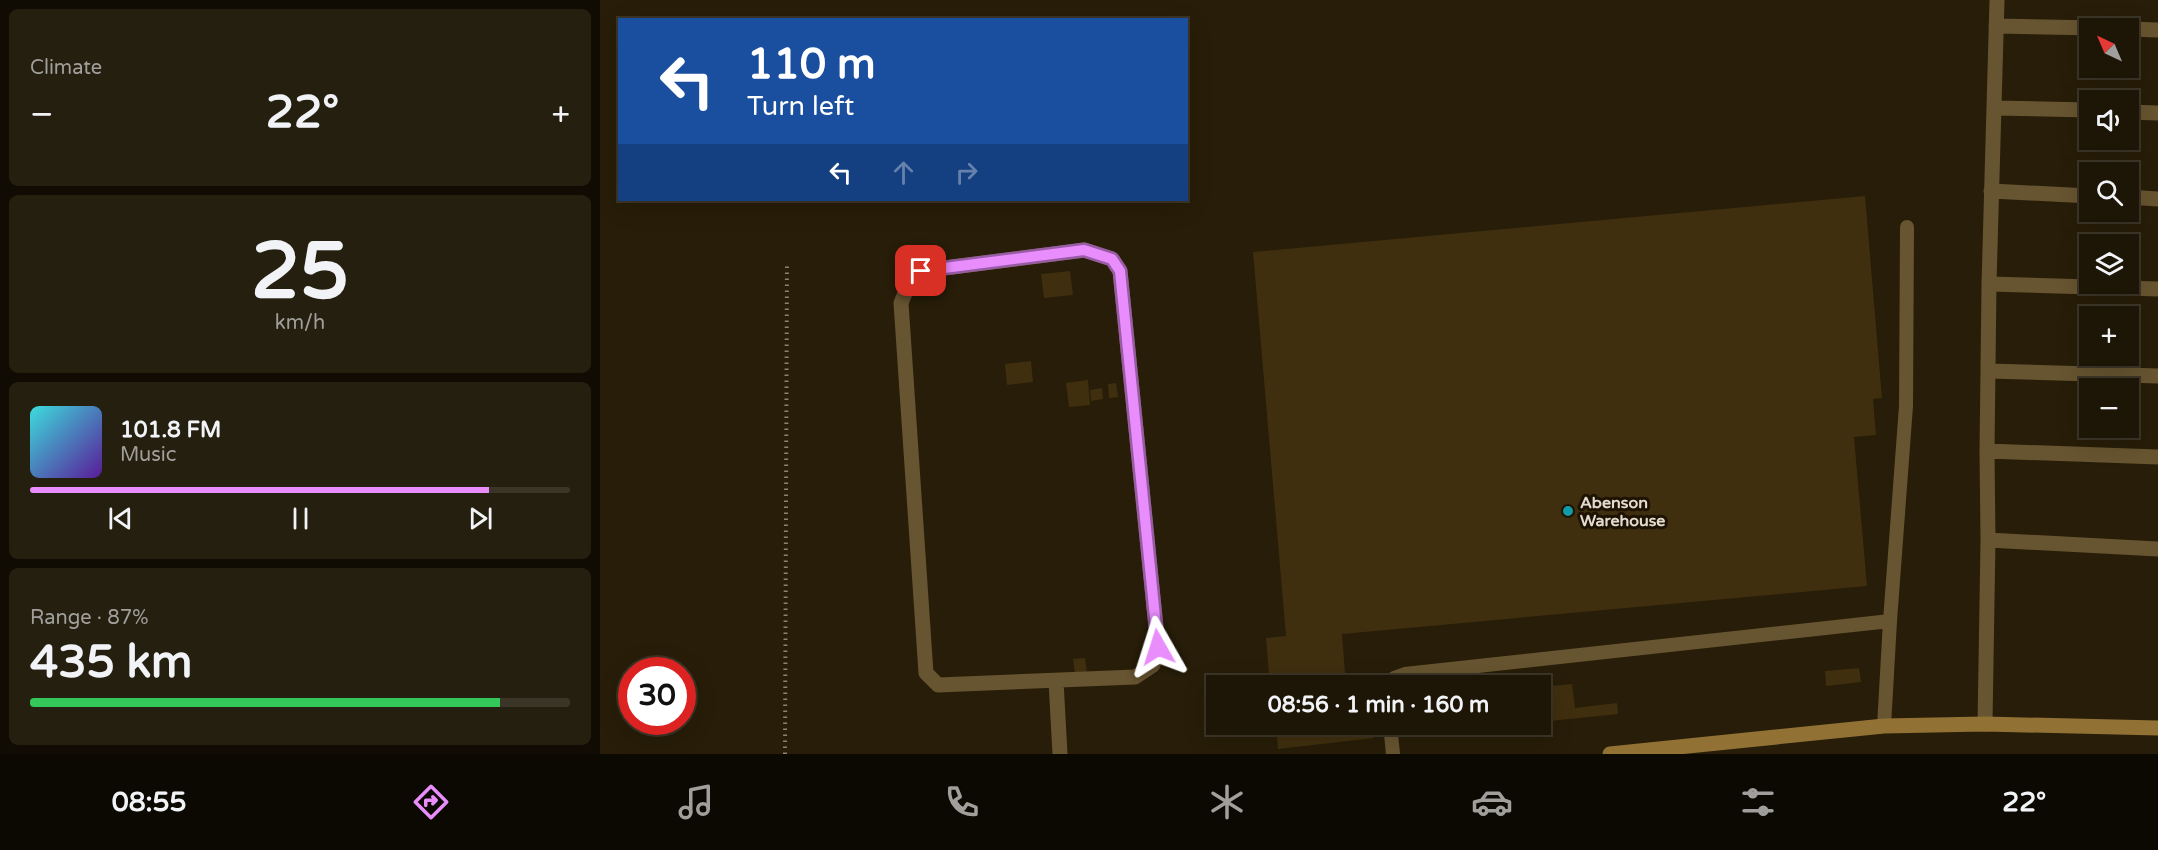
<!DOCTYPE html>
<meta charset="utf-8">
<style>
:root{--surface:#1d1606;--page:#251f10;--text:#f1f3f6;--muted:#a09f9b;--line:#3b3528;--accent:#e98dfd}
body{margin:0;font-family:"Varela Round",sans-serif;background:var(--page);color:var(--text);height:100vh;display:flex;flex-direction:column;font-size:22px;white-space:nowrap}
*{box-sizing:border-box;margin:0}
p{font-size:20px;color:var(--muted)}
.icon{flex:none;width:33px;height:33px;fill:none;stroke:currentColor;stroke-width:2;stroke-linecap:round;stroke-linejoin:round}
.map{position:relative;flex:1;overflow:hidden}
.side{display:flex;flex-direction:column;gap:9px;padding:9px;background:#100c03;width:600px}
.side>*{flex:none}
.banner{position:absolute;left:18px;top:18px;width:570px;height:183px;border-radius:0px;box-shadow:0 6px 24px #0002,0 0 0 2px var(--line);background:#1a4fa0;color:#fff;overflow:hidden}
.needle{width:39px;rotate:316deg}
.fabs{position:absolute;left:1479px;top:18px;display:grid;gap:12px}
.fabs a{display:grid;place-items:center;width:60px;height:60px;border-radius:0px;background:var(--surface);box-shadow:0 6px 24px #0002,0 0 0 2px var(--line);font-size:30px}
.speed{position:absolute;left:18px;top:657px;display:flex;gap:12px;font-size:30px;font-weight:700;text-align:center}
.speed>*{display:grid;place-content:center;width:78px;height:78px;border-radius:50%;background:var(--surface);box-shadow:0 6px 24px #0002,0 0 0 2px var(--line);line-height:1}
.speed .limit{border:9px solid #d22;background:#fff;color:#111}
.pin{position:absolute;display:grid;place-items:center;width:51px;height:51px;color:#fff;margin:-26px;border-radius:12px;box-shadow:0 3px 9px #0006}
.me{position:absolute;width:66px;margin:-33px;rotate:354deg;stroke-linejoin:round;filter:drop-shadow(0 0 4px #0008)}
.turn{display:flex;align-items:center;gap:21px;height:126px;padding:0 30px;font-size:27px}
.turn .icon{width:78px;height:78px;stroke-width:2.5}
.turn b{display:block;font-size:42px;line-height:51px}
.lanes{display:flex;align-items:center;height:57px;padding:0 30px;background:#0003;justify-content:center;gap:30px;direction:ltr}
.lanes .off{opacity:.35}
.big{font-size:45px;font-weight:700;line-height:1.1}
.side .widget{flex:1;display:flex;flex-direction:column;justify-content:center;gap:9px;min-width:0;padding:0 21px;border-radius:9px;background:var(--page)}
.side .dial{align-items:center;gap:0}
.dial b{font-size:78px;line-height:1}
.song{display:flex;align-items:center;gap:18px}
.cover{width:72px;height:72px;border-radius:9px;background:linear-gradient(135deg,hsl(180 70% 55%),hsl(270 70% 35%))}
.played{height:6px;border-radius:3px;background:linear-gradient(90deg,var(--accent) 85%,var(--line) 85%)}
.keys{display:flex;justify-content:space-around;direction:ltr}
.heat{display:flex;justify-content:space-between;align-items:center;font-size:33px;direction:ltr}
.charge{height:9px;border-radius:4px;background:linear-gradient(90deg,#34c759 87%,var(--line) 0)}
.trip{position:absolute;left:606px;top:675px;width:345px;height:60px;border-radius:0px;background:var(--surface);box-shadow:0 6px 24px #0002,0 0 0 2px var(--line);font-weight:700;line-height:60px;text-align:center}
.tab-bar{display:flex;height:96px;justify-content:space-around;align-items:center;background:#0c0902;color:var(--muted)}
.tab-bar .icon{width:42px;height:42px}
.tab-bar .selected{color:var(--accent)}
.tab-bar b{font-size:27px;color:var(--text)}
main{display:flex;flex:1;min-height:0}
.map>svg:first-child{display:block}
</style>
<main>
<section class="side">
<div class="widget"><p>Climate</p>
<div class="heat"><a>−</a><b class="big">22°</b><a>+</a></div>
</div>
<div class="widget dial"><b>25</b><p>km/h</p></div>
<div class="widget">
<div class="song"><i class="cover"></i><div><b>101.8 FM</b><p>Music</p></div></div>
<div class="played"></div>
<div class="keys"><svg class="icon" aria-label="previous" viewBox="0 0 24 24"><path d="M18 5L8 12l10 7zM5 5v14"/></svg><svg class="icon" aria-label="pause" viewBox="0 0 24 24"><path d="M8 5v14M16 5v14"/></svg><svg class="icon" aria-label="next" viewBox="0 0 24 24"><path d="M6 5l10 7-10 7zM19 5v14"/></svg></div>
</div>
<div class="widget"><p>Range · 87%</p><b class="big">435 km</b><div class="charge"></div></div>
</section>
<div class="map">
<svg width="1558" height="754" viewBox="0 0 1558 754">
<rect width="100%" height="100%" fill="#271d08"/>
<path fill="#3f2f0f" d="M1265,196L1282,398L1273,399L1276,435L1254,437L1267,586L742,634L746,686H670L666,638L686,636L653,252Z
M470,271L473,295L444,298L441,274Z
M431,361L433,382L407,385L405,364Z
M488,380L490,405L469,407L466,383Z
M516,383L518,397L509,398L508,384Z
M502,388L503,399L491,401L490,390Z
M485,658L487,673L475,674L473,659Z
M1259,668L1261,682L1226,686L1225,671Z
M972,684L975,708L1017,703L1018,714L940,722V687Z
M749,724H773L774,738L678,749L677,737L749,729Z
M804,724H899V726L805,736Z"/>
<g fill="none" stroke-linecap="round" stroke-linejoin="round">
<path stroke="#8c8373" stroke-width="4" stroke-dasharray="1.5 4.5" stroke-linecap="butt" d="M185,754L187,262"/>
<path stroke="#675430" stroke-width="14" d="M788,686L794,678L805,674L1290,621
M790,724L793,754
M1284,726L1290,621L1306,406L1307,227"/>
<path stroke="#675430" stroke-width="15" d="M1396,26L1497,28
M1528,29L1558,30
M1395,108L1490,110
M1528,112L1558,113
M1391,191L1490,196
M1528,197L1558,199
M485,250L512,259L520,271L558,647L553,665L535,677L338,685L326,673L301,303L308,286L321,271Z
M1389,284L1558,289
M1388,371L1558,376
M1387,451L1558,457
M1388,540L1558,549
M456,681L460,754
M1385,724L1388,540L1387,451L1389,284L1397,0"/>
<path stroke="#917134" stroke-width="15" d="M1010,754L1284,726L1385,724L1558,728"/>
</g>
<g fill="none" stroke-linecap="round" stroke-linejoin="round">
<g stroke="#975ca4" stroke-width="15">
<path id="route" d="M321,271L484,250L512,259L520,271L558,647"/>
</g>
<use href="#route" stroke="#e98dfd" stroke-width="10"/>
</g>
<circle fill="#0f9aa8" stroke="#1e1302" stroke-width="2" cx="968" cy="511" r="6"/>
<g text-anchor="middle" stroke-width="6" stroke-linejoin="round" paint-order="stroke">
<g font-size="16" font-weight="bold" fill="#e2dbcf" stroke="#1e1302" text-anchor="start">
<text x="980" y="508">Abenson<tspan x="980" dy="18">Warehouse</tspan></text>
</g>
</g>
</svg>
<div class="fabs">
<a><svg class="needle" viewBox="-14 -14 28 28"><path d="M0-13l5 13h-10z" fill="#e53935"/><path d="M0 13l5-13h-10z" fill="#a09f9b"/></svg></a>
<a><svg class="icon" aria-label="sound" viewBox="0 0 24 24"><path d="M4 9h4l5-4v14l-5-4H4zM17 9q2 3 0 6"/></svg></a>
<a><svg class="icon" aria-label="search" viewBox="0 0 24 24"><circle cx="10" cy="10" r="6"/><path d="M15 15l6 6"/></svg></a>
<a><svg class="icon" aria-label="layers" viewBox="0 0 24 24"><path d="M12 4l9 5-9 5-9-5zM3 14l9 5 9-5"/></svg></a>
<a>+</a>
<a>−</a>
</div>
<div class="speed"><div class="limit">30</div></div>
<div class="pin" style="left:321px;top:271px;background:#d93025"><svg class="icon" aria-label="arrive" viewBox="0 0 24 24"><path d="M6 21V4h12l-3 4 3 4H6"/></svg></div>
<svg class="me" style="left:558px;top:647px" viewBox="-20 -20 40 40"><path d="M0-17L14 15 0 8-14 15z" fill="#e98dfd" stroke="#fff" stroke-width="4"/></svg>
<div class="trip">08:56 · 1 min · 160 m</div>
<div class="banner">
<div class="turn"><svg class="icon" aria-label="left" viewBox="0 0 24 24"><path d="M17 20v-9H6M10 6l-5 5 5 5"/></svg><div><b>110 m</b>Turn left</div></div>
<div class="lanes"><svg class="icon" aria-label="left" viewBox="0 0 24 24"><path d="M17 20v-9H6M10 6l-5 5 5 5"/></svg><svg class="icon off" aria-label="ahead" viewBox="0 0 24 24"><path d="M12 20V5M6 11l6-6 6 6"/></svg><svg class="icon off" aria-label="right" viewBox="0 0 24 24"><path d="M7 20v-9h11M14 6l5 5-5 5"/></svg></div>
</div>
</div>
</main>
<nav class="tab-bar">
<b>08:55</b>
<svg class="icon selected" aria-label="directions" viewBox="0 0 24 24"><path d="M12 3l9 9-9 9-9-9zM9 14v-3h6M13 9l2 2-2 2"/></svg>
<svg class="icon" aria-label="music" viewBox="0 0 24 24"><path d="M9 18V5l10-2v13"/><circle cx="6" cy="18" r="3"/><circle cx="16" cy="16" r="3"/></svg>
<svg class="icon" aria-label="phone" viewBox="0 0 24 24"><path d="M5 4h4l2 5-3 2q2 4 5 5l2-3 5 2v4C11 20 4 13 5 4z"/></svg>
<svg class="icon" aria-label="climate" viewBox="0 0 24 24"><path d="M12 3v18M4 7l16 10M4 17L20 7"/></svg>
<svg class="icon" aria-label="car" viewBox="0 0 24 24"><path d="M5 17H2v-5l4-1 3-4h7l3 4 3 1v5h-3M9 17h6M6 11h13"/><circle cx="7" cy="17" r="2"/><circle cx="17" cy="17" r="2"/></svg>
<svg class="icon" aria-label="filters" viewBox="0 0 24 24"><path d="M4 7h16M4 17h16"/><circle cx="9" cy="7" r="2"/><circle cx="15" cy="17" r="2"/></svg>
<b>22°</b>
</nav>
